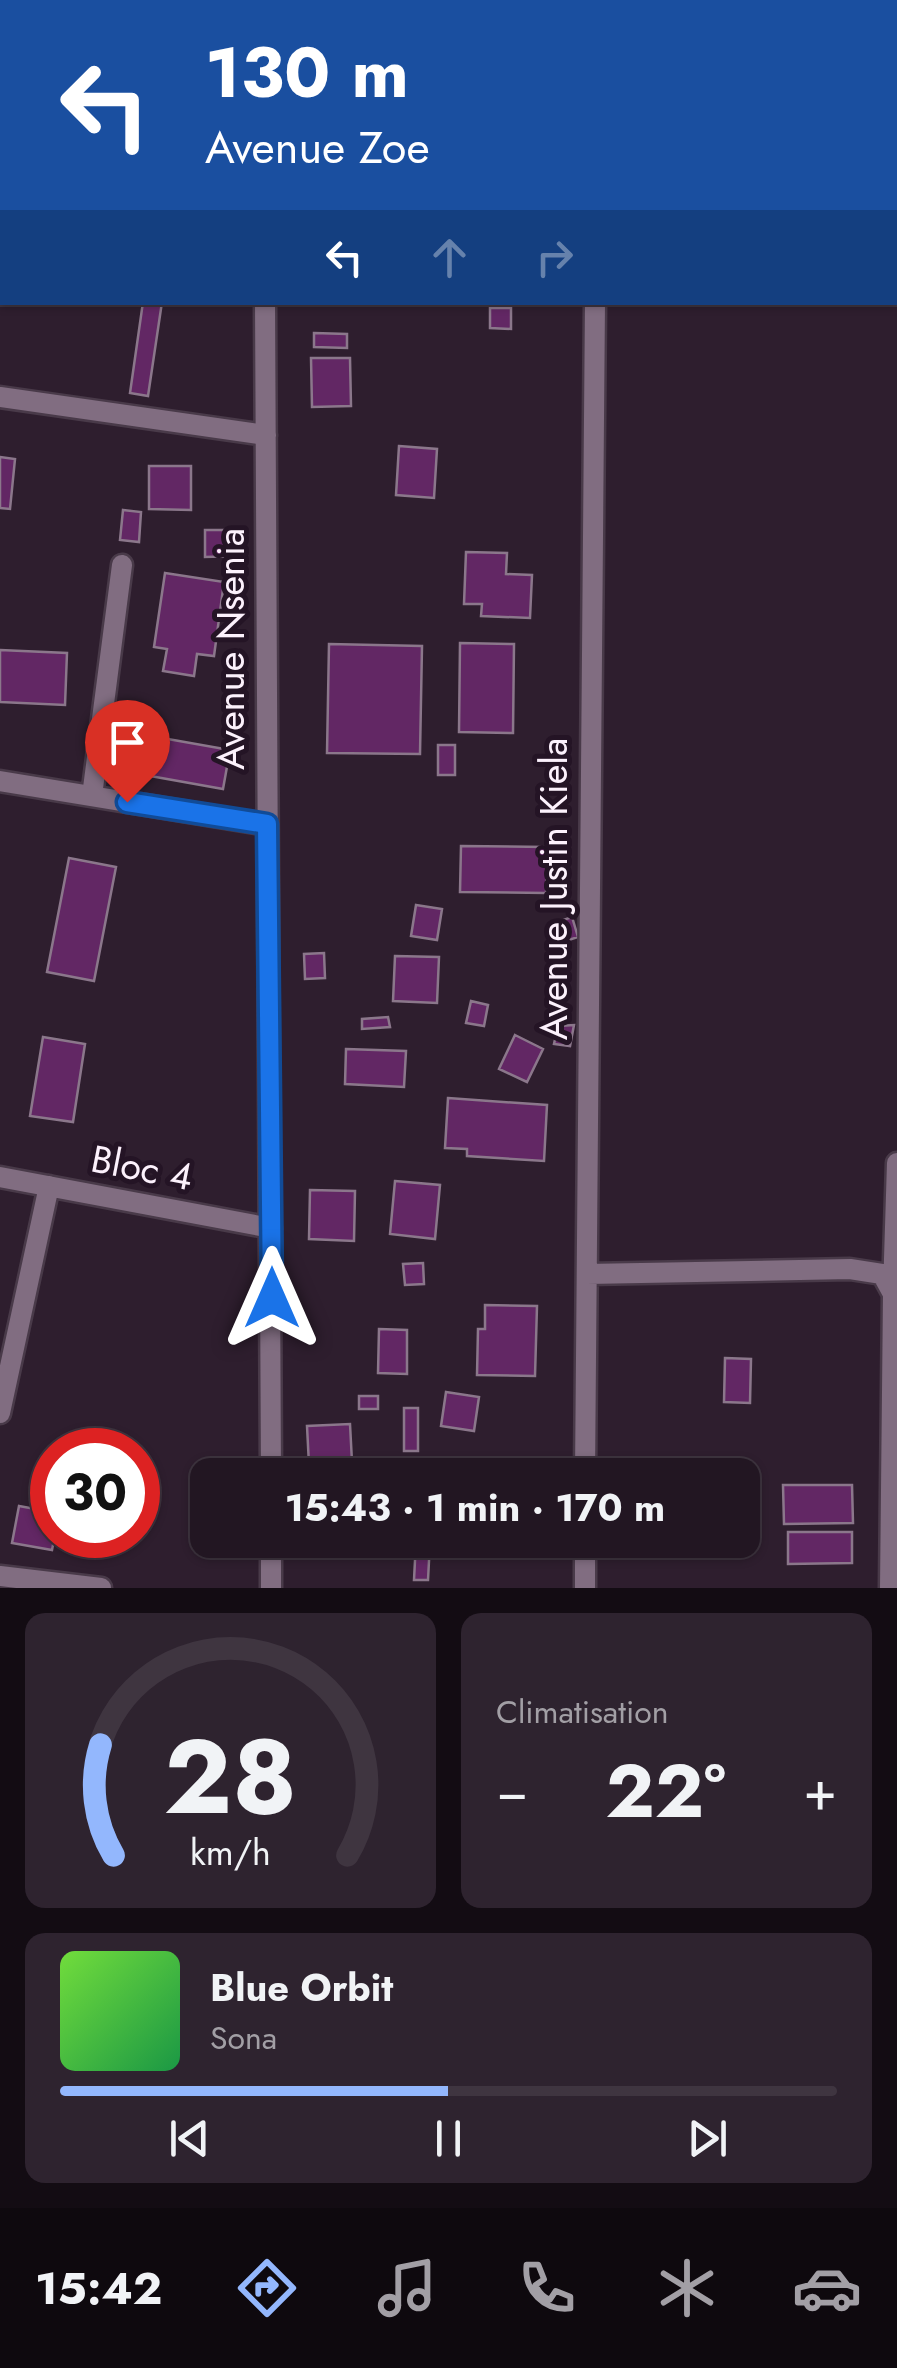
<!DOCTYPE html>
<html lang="fr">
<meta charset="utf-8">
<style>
:root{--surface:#221622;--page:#2e232f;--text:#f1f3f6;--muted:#a29fa5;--line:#3f3540;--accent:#93b7fd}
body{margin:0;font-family:Jost,sans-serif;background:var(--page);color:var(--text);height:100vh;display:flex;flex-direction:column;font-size:38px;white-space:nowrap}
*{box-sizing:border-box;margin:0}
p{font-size:32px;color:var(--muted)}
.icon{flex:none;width:55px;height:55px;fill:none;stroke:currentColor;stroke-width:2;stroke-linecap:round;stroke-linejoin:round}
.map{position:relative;height:1588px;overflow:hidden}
.details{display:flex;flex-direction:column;gap:25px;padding:25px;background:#130c13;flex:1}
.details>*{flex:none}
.hud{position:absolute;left:0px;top:0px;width:898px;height:305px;box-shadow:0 2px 8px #0004,0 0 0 2px var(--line);background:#1a4fa0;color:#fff;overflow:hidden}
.speed{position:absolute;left:30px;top:1428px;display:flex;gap:20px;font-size:50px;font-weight:700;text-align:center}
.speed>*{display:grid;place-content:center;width:130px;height:130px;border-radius:50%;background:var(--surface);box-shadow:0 2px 8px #0004,0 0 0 2px var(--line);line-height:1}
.speed .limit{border:15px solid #d22;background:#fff;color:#111}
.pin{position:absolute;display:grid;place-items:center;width:85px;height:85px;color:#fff;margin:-102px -42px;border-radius:50% 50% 50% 0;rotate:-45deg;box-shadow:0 0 10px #0007}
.pin .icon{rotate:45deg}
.me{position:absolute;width:110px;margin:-55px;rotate:0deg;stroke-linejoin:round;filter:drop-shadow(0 0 8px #0008)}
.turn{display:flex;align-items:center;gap:35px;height:210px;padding:0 40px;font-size:45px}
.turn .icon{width:130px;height:130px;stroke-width:2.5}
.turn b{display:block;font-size:70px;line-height:85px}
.lanes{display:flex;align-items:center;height:95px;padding:0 40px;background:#0003;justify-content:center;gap:50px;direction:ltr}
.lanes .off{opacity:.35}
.big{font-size:75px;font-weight:700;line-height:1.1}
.details .tile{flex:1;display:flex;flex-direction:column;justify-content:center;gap:15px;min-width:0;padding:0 35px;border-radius:20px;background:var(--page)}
.details .dial{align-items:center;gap:0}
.dial svg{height:260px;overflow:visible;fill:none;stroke:var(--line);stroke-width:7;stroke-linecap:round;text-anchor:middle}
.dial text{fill:var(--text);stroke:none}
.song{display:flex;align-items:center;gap:30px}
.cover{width:120px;height:120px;border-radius:15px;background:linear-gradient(135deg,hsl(100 70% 55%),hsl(140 70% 35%))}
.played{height:10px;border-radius:5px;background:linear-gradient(90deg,var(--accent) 50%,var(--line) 50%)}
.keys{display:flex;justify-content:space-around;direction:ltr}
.heat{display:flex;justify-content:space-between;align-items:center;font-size:55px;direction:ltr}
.details .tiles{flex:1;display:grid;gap:25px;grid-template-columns:1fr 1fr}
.tile:last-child{grid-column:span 2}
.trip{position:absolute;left:190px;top:1458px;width:570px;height:100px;border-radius:20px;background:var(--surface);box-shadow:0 2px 8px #0004,0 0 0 2px var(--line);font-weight:700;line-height:100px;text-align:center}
.tab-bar{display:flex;height:160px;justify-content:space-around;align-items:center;background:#0e090e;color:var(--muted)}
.tab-bar .icon{width:70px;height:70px}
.tab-bar .current{color:var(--accent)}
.tab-bar b{font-size:45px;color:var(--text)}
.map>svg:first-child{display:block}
</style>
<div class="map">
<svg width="897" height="1588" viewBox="0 0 897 1588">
<rect width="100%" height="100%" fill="#2e1e2e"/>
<path fill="#622764" stroke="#8b778b" stroke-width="2.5" d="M143,302H162L148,396L130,393Z
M490,308H511V329L490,328Z
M314,333L347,334V348L314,347Z
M311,358H350L351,406L312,407Z
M399,446L437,449L434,498L396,495Z
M0,457L15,459L10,509L0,508Z
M149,466H191V510L149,509Z
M123,510L141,512L139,542L120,540Z
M205,530H238V556L205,557Z
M466,552L507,553L506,574L532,575L530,618L481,616L482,604H464Z
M165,573L224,582L214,656L197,654L194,676L163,671L167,649L154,647Z
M460,643L514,644L513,733L459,732Z
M329,644L422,646L420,754L327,753Z
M0,650L67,653L65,705L0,702Z
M117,730L230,750L223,789L111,769Z
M438,745H455V775H438Z
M461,846L547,847L546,893L460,892Z
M69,858L116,867L94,981L47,972Z
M416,905L442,909L437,940L411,936Z
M572,917L578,937L566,941L560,921Z
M324,953L325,978L305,979L304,954Z
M395,956L439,957L437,1003L393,1001Z
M471,1001L488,1005L484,1026L466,1023Z
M388,1017L390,1027L362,1029V1019Z
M574,1025L570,1046L554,1044L558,1026Z
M515,1035L543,1049L527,1082L499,1069Z
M43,1037L85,1044L73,1122L30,1116Z
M346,1049L406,1051L404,1087L345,1084Z
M448,1098L547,1105L544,1161L467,1156V1149L445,1148Z
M395,1181L440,1185L435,1239L390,1234Z
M310,1190L355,1191L354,1241L309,1239Z
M423,1263L424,1284L405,1285L403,1264Z
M485,1305L537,1306L535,1376L477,1375L478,1329H485Z
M379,1329L407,1330V1374L378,1373Z
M725,1358L751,1359L750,1403L724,1402Z
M446,1392L479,1397L474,1431L441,1426Z
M359,1396H378V1409H359Z
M404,1408H418V1451H404Z
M350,1424L352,1462L309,1465L307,1426Z
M783,1485H852L853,1523L784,1524Z
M19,1506L52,1512L55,1535L52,1550L12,1543Z
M788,1532H852V1563L788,1564Z
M416,1541L430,1542L428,1580H414Z"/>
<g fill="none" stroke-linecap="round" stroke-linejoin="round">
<g stroke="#493a49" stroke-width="25">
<path id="minor" d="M594,0V2
M896,0L897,25
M265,2V0
M0,10L2,11
M265,302L271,1475
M0,397L266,435
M0,781L267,825
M92,796L122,565
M0,1177L271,1228
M587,1274L850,1269L882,1274L893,1294L890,1588
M893,1291L897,1163
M0,1413L49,1186
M585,1475L595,302
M0,1576L101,1588
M271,1588V1540
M585,1588V1540"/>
</g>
<use href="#minor" stroke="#816d81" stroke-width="20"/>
</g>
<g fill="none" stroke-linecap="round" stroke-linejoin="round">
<g stroke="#114b97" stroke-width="25">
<path id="route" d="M127,802L267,824L272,1298"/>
</g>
<use href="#route" stroke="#1a73e8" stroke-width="18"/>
</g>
<g text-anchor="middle" stroke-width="10" stroke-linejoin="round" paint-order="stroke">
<g font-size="38" fill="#fcf1fc" stroke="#241425">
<text transform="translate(231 649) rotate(-90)" y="13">Avenue Nsenia</text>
<text transform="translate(554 889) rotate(-90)" y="13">Avenue Justin Kiela</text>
<text transform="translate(142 1168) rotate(11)" y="13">Bloc 4</text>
</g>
</g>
</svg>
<div class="speed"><div class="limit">30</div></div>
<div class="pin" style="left:127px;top:802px;background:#d93025"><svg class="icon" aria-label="arrive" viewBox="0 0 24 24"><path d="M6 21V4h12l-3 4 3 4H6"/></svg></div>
<svg class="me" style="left:272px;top:1298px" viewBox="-20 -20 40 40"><path d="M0-17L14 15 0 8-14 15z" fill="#1a73e8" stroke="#fff" stroke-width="4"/></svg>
<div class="trip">15:43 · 1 min · 170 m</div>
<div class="hud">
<div class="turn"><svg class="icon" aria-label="left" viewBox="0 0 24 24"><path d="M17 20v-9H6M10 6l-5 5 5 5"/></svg><div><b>130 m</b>Avenue Zoe</div></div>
<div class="lanes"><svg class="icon" aria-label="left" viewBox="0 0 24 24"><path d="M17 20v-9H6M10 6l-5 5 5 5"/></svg><svg class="icon off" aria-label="ahead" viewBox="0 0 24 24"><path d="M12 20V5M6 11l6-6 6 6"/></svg><svg class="icon off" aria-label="right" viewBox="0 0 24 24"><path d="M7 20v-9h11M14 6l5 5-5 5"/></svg></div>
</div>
</div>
<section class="details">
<div class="tiles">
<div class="tile dial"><svg viewBox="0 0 100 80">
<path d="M14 69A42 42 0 1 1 86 69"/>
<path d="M14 69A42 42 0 0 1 10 35" stroke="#93b7fd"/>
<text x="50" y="56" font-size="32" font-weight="700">28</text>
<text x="50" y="72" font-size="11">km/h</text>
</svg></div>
<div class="tile"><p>Climatisation</p>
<div class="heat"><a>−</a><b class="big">22°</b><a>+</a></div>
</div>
<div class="tile">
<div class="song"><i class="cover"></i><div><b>Blue Orbit</b><p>Sona</p></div></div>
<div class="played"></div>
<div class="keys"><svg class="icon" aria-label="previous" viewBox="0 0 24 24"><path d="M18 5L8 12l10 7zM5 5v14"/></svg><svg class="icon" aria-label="pause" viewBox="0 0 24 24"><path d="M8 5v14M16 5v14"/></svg><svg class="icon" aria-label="next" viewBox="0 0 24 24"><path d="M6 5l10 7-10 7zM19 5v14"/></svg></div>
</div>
</div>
</section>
<nav class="tab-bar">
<b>15:42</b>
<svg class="icon current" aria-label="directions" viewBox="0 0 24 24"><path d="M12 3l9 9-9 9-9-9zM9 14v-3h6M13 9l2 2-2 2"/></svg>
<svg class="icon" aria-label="music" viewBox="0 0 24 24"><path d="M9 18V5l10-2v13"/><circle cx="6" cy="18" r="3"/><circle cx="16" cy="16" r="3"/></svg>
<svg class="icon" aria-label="phone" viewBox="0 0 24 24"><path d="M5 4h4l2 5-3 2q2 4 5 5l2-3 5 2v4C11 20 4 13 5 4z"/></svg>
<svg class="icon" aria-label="climate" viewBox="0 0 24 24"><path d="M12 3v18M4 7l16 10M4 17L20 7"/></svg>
<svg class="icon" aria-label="car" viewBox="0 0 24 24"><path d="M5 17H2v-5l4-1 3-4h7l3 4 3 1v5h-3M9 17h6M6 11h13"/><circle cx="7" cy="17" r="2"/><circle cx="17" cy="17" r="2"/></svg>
</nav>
